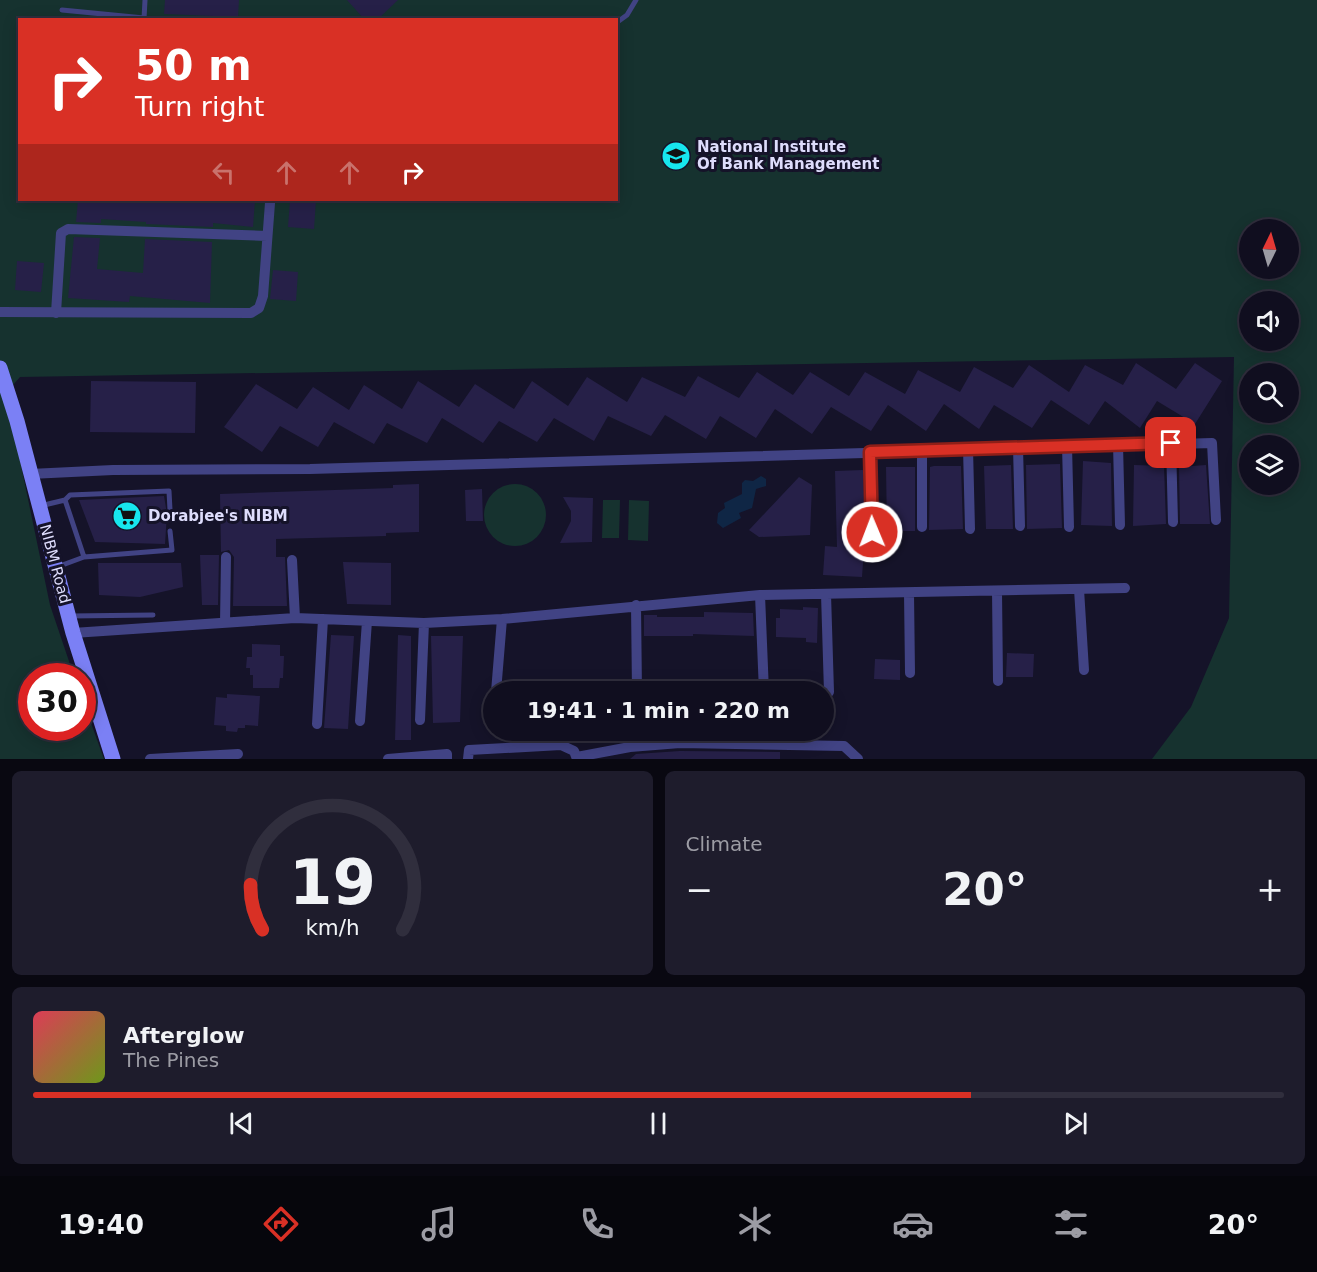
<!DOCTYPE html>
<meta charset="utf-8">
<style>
:root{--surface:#100e1f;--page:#1e1c2c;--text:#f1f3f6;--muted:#9c9ca4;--line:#302e3d;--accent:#d93025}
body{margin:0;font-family:"DejaVu Sans",sans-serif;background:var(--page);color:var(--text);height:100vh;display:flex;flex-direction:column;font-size:22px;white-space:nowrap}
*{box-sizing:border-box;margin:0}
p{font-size:20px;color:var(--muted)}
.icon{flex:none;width:33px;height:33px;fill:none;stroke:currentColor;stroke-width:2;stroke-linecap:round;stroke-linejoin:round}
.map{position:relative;height:759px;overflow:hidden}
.side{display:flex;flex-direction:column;gap:12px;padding:12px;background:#090811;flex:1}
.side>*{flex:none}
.hud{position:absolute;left:18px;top:18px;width:600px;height:183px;border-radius:0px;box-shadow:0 3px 15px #0003,0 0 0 2px var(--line);background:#d93025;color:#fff;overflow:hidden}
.needle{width:39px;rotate:5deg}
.tools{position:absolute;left:1239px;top:219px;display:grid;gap:12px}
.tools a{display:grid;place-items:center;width:60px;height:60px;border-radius:50%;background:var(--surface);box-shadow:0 3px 15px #0003,0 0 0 2px var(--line);font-size:30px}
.speed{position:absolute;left:18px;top:663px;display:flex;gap:12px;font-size:30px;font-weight:700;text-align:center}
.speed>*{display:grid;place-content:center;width:78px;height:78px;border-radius:50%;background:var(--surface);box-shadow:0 3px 15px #0003,0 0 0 2px var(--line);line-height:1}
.speed .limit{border:9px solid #d22;background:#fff;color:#111}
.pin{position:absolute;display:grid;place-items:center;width:51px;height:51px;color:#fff;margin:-26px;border-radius:12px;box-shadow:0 3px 9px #0006}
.me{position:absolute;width:66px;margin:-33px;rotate:359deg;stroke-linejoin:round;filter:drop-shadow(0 0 4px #0008)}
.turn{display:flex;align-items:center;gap:21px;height:126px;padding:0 18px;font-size:27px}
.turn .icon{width:78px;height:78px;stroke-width:2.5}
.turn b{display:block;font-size:42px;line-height:51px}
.lanes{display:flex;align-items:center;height:57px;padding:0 18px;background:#0003;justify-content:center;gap:30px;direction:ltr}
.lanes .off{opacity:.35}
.big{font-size:45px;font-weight:600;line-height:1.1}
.side .card{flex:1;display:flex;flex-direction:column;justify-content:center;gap:9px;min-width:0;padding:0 21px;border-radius:9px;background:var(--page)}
.side .dial{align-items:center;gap:0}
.dial svg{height:156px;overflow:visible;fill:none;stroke:var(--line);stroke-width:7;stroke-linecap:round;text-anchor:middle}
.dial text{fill:var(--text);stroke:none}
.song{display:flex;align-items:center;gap:18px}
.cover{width:72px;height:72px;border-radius:9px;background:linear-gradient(135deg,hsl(350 70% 55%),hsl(80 70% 35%))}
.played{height:6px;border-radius:3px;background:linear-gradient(90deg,var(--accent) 75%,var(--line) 75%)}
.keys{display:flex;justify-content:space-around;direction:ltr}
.heat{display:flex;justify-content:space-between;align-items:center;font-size:33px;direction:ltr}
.side .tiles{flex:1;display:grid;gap:12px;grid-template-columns:1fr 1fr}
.card:last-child{grid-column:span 2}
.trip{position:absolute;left:483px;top:681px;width:351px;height:60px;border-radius:30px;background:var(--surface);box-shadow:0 3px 15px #0003,0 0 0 2px var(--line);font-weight:600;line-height:60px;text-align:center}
.dock{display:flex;height:96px;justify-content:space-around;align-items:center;background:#06060c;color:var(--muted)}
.dock .icon{width:42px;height:42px}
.dock .current{color:var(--accent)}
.dock b{font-size:27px;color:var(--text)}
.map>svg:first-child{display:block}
</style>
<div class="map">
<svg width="1317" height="759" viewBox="0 0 1317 759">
<rect width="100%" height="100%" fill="#151329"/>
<path fill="#16322f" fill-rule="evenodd" d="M0,0H1317V759H1152L1191,707L1229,618L1234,357L20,377L6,393L50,605L74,676H32V728H82L83,701L104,759H0ZM20,20H616V200H20ZM1250,230H1288V268H1250ZM1250,302H1288V340H1250ZM1250,374H1288V412H1250ZM1250,446H1288V484H1250Z
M484 515a31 31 0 1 1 62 0a31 31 0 1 1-62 0Z
M603,500H620L619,538H602Z
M629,500L649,501L648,541L628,540Z"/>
<path fill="#0f2645" d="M761,476L766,479V486L756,489L752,508L739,513L741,518L723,528L717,523L718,513L725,508L724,503L742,494V483L745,480L753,481Z"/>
<path fill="#262048" d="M165,0H239L238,17L164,14Z
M347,0H398L377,20H365Z
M78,200H255L253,227L213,223V227L146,224V222L101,219V223L76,222Z
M290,200H316L314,229L288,227Z
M74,237L100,238L97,269L143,273L145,239L212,242L210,303L130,296L129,302L68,298Z
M17,261L44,263L41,292L15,290Z
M273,270L298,272L296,301L270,299Z
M1136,363L1176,389L1195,363L1222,381L1195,424L1157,401L1140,428L1105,401L1089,425L1051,400L1032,428L994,405L979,429L944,404L926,431L888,405L871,431L831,407L812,434L775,409L756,438L720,416L706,439L665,415L651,436L608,416L594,441L554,418L537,442L499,421L483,443L442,418L427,443L387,423L374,444L334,422L318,447L280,426L262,452L224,427L256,384L297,409L313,387L349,410L364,385L402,409L418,381L459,407L475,384L514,409L532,381L568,406L587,377L627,402L642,377L685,397L698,376L739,398L757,372L793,395L810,372L849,396L865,372L905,394L918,370L960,392L974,367L1013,388L1029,365L1069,392L1085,365L1123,385Z
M91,381L196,382L195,433L90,432Z
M1083,461L1111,463L1112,526L1081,525Z
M1060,464L1062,528L1027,529L1026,465Z
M1011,465L1013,529H986L984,466Z
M1134,465L1164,466L1166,524L1133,526Z
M1206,465L1210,524H1180L1179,467Z
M934,466H961L963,529L929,530L930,467Z
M886,467H915V531H887Z
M863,470L865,534L862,577L823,575L825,546L837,547L835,471Z
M799,477L812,485L810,535L759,537L749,530Z
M419,484V532L386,533V536L276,539V557H285L287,606H233L234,557L229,550L221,552L220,494L393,488V485Z
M482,489L483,521H466L465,490Z
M164,496L167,514L165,544L95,542L79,500Z
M563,497L593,498L592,542L560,543L571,521V511Z
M200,555H219L218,605H202Z
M343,562L391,563V605L347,604Z
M98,563H181L183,587L140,597L99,595Z
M803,607L818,608L817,643L806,642V638L776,637V618H780V609L803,610Z
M704,612L753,613L754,636L693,634V636H644V615H657V617H704Z
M331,635L354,636L348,729L324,728Z
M398,635L411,636V740H395Z
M431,636H463L460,722L433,723Z
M252,644L280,645V656H284L283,678H280L279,688H253V675H250V668H246L247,657H252Z
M1007,653L1034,654L1033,677H1006Z
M875,659L900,660V680L874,679Z
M227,694L260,696L258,726L245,725V728H238L237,732L226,731V726L214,725L216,697L227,698Z
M680,751L780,752V759H630L636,754Z"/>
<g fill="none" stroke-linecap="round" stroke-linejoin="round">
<path stroke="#414384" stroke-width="5" d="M62,10L144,18
M144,19L145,0
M616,23L627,15L636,0
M65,500L84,557
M40,506L65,500L70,495L169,491L170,510
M57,567L84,557L172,550L170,531
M70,616L153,615"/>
<path stroke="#414384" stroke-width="10" d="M0,312L251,313L259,308L263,296L270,203
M56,313L61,233L68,229L267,236
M1171,443L1173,522
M1118,444L1120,525
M1067,445L1069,527
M1018,447L1020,526
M968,448L970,529
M922,450V527
M870,452L872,532
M30,474L113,470L310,469L1212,443L1216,520
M292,560L295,618
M1079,589L1084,670
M997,591L998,681
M909,593L910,673
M826,594L829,692
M760,595L764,692
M636,605L637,692
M225,623L226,557
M73,633L295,618L424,623L502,619L760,595L1125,588
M496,692L502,619
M420,720L424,623
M360,721L367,621
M317,724L323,619
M577,757L630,747L680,743L844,746L858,759
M150,759L238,754
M388,759L447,754V759
M468,759L469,750L561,745L574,751L577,759"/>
<path stroke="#7b80f5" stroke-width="15" d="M0,368L17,421L73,633L113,759"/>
</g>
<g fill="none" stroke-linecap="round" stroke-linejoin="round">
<g stroke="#8d1f18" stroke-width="15">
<path id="route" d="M872,532L870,452L1171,443"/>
</g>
<use href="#route" stroke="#d93025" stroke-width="10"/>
</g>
<defs>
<g id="university-disc" transform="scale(1.5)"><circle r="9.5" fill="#17e6ee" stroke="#151329"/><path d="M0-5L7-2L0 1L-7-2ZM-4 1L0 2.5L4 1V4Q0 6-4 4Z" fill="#111"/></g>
<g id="supermarket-disc" transform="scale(1.5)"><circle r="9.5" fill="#17e6ee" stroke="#151329"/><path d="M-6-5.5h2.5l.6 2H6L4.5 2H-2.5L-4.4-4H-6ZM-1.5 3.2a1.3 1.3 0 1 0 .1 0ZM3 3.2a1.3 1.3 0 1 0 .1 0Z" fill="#111"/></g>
</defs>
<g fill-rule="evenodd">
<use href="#university-disc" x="676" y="156"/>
<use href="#supermarket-disc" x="127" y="516"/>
</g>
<g text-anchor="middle" stroke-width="6" stroke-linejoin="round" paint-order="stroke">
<g font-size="15" font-weight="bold" fill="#deddfc" stroke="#151329" text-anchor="start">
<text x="697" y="152">National Institute<tspan x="697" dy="17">Of Bank Management</tspan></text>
<text x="148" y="521">Dorabjee's NIBM</text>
</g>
<g font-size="15" fill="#deddfc" stroke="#151329">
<text transform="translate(55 564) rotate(75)" y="5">NIBM Road</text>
</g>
</g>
</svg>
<div class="tools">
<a><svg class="needle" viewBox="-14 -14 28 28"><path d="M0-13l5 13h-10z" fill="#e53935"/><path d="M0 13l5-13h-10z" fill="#9c9ca4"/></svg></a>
<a><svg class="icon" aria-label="sound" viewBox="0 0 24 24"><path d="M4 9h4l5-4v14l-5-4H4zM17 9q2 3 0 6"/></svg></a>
<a><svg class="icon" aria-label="search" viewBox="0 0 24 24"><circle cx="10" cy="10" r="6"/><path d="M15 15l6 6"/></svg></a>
<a><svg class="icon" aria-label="layers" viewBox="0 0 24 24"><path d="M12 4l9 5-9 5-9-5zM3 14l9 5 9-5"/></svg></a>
</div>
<div class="speed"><div class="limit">30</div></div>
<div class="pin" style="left:1171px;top:443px;background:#d93025"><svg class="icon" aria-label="arrive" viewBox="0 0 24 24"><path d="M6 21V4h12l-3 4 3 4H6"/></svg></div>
<svg class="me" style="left:872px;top:532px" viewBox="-20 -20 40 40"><circle r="17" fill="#d93025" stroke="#fff" stroke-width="3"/><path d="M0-11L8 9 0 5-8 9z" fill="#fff"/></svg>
<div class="trip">19:41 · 1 min · 220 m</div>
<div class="hud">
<div class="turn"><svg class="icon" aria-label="right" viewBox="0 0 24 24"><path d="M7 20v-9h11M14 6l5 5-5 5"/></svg><div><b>50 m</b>Turn right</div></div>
<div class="lanes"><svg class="icon off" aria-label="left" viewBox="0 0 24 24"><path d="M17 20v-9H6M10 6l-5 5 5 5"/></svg><svg class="icon off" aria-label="ahead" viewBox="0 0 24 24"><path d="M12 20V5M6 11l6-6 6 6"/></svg><svg class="icon off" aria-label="ahead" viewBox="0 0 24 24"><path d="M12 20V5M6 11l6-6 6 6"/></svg><svg class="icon" aria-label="right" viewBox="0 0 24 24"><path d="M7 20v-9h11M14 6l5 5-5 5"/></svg></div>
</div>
</div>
<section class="side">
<div class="tiles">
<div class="card dial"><svg viewBox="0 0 100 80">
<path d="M14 69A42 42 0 1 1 86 69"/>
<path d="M14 69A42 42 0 0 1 8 46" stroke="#d93025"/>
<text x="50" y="56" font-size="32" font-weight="700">19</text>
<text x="50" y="72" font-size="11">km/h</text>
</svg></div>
<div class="card"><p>Climate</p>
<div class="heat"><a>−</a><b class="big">20°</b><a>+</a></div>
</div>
<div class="card">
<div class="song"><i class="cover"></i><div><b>Afterglow</b><p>The Pines</p></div></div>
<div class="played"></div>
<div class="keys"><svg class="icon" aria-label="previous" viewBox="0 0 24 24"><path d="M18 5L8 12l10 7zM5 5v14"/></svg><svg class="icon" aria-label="pause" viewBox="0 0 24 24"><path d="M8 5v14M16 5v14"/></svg><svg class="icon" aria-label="next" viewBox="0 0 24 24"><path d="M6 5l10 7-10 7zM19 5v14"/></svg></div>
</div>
</div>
</section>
<nav class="dock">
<b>19:40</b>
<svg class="icon current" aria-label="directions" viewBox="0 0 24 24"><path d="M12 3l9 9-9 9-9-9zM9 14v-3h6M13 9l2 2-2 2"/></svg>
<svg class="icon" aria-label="music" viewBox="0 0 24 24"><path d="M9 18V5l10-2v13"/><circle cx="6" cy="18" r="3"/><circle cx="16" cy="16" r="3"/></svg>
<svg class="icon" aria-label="phone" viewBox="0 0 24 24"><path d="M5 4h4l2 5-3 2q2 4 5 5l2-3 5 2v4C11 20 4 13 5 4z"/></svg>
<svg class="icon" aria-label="climate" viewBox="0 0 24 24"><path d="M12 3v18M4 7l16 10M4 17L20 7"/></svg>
<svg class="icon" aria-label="car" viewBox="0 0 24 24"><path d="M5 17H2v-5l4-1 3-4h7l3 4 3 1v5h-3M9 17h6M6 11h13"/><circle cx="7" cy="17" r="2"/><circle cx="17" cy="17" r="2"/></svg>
<svg class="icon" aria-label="filters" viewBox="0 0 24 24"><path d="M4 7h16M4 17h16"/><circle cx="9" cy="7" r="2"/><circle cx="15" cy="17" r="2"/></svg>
<b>20°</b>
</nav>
